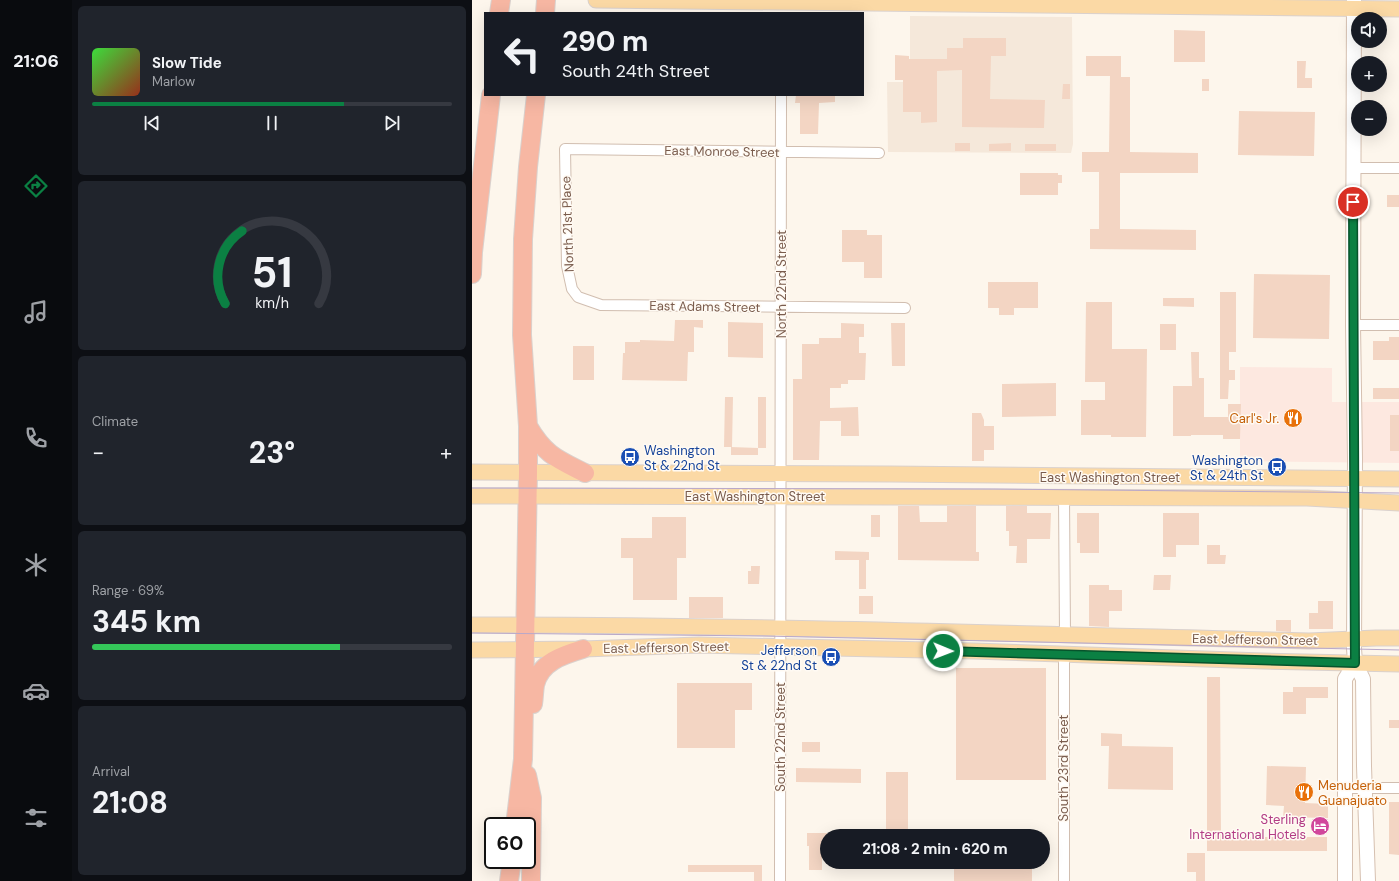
<!DOCTYPE html>
<meta charset="utf-8">
<style>
:root{--surface:#171b24;--page:#20242c;--text:#f1f3f6;--muted:#9ea1a6;--line:#363941;--accent:#0b8043}
body{margin:0;font-family:"DM Sans",sans-serif;background:var(--page);color:var(--text);height:100vh;display:flex;flex-direction:column;font-size:15px;white-space:nowrap}
*{box-sizing:border-box;margin:0}
p{font-size:13px;color:var(--muted)}
.icon{flex:none;width:22px;height:22px;fill:none;stroke:currentColor;stroke-width:2;stroke-linecap:round;stroke-linejoin:round}
.map{position:relative;flex:1;overflow:hidden}
.panel{display:flex;flex-direction:column;gap:6px;padding:6px;background:#0d0f14;width:400px}
.panel>*{flex:none}
.hud{position:absolute;left:12px;top:12px;width:380px;height:84px;border-radius:0px;box-shadow:0 4px 16px #0002;background:#171b24;color:var(--text);overflow:hidden}
.fabs{position:absolute;left:879px;top:12px;display:grid;gap:8px}
.fabs a{display:grid;place-items:center;width:36px;height:36px;border-radius:50%;background:var(--surface);box-shadow:0 4px 16px #0002;font-size:20px}
.speed{position:absolute;left:12px;top:817px;display:flex;gap:8px;font-size:20px;font-weight:700;text-align:center}
.speed>*{display:grid;place-content:center;width:52px;height:52px;border-radius:50%;background:var(--surface);box-shadow:0 4px 16px #0002;line-height:1}
.speed .limit{border:2px solid #111;border-radius:6px;background:#fff;color:#111}
.pin{position:absolute;display:grid;place-items:center;width:34px;height:34px;color:#fff;margin:-17px;border:2px solid #fff;border-radius:50%;box-shadow:0 1px 4px #0007}
.me{position:absolute;width:44px;margin:-22px;rotate:91deg;stroke-linejoin:round;filter:drop-shadow(0 0 3px #0008)}
.turn{display:flex;align-items:center;gap:14px;height:84px;padding:0 12px;font-size:18px}
.turn .icon{width:52px;height:52px;stroke-width:2.5}
.turn b{display:block;font-size:28px;line-height:34px}
.big{font-size:30px;font-weight:700;line-height:1.1}
.panel .widget{flex:1;display:flex;flex-direction:column;justify-content:center;gap:6px;min-width:0;padding:0 14px;border-radius:6px;background:var(--page)}
.panel .dial{align-items:center;gap:0}
.dial svg{height:104px;overflow:visible;fill:none;stroke:var(--line);stroke-width:7;stroke-linecap:round;text-anchor:middle}
.dial text{fill:var(--text);stroke:none}
.song{display:flex;align-items:center;gap:12px}
.cover{width:48px;height:48px;border-radius:6px;background:linear-gradient(135deg,hsl(120 70% 55%),hsl(10 70% 35%))}
.played{height:4px;border-radius:2px;background:linear-gradient(90deg,var(--accent) 70%,var(--line) 70%)}
.keys{display:flex;justify-content:space-around;direction:ltr}
.heat{display:flex;justify-content:space-between;align-items:center;font-size:22px;direction:ltr}
.charge{height:6px;border-radius:3px;background:linear-gradient(90deg,#34c759 69%,var(--line) 0)}
.trip{position:absolute;left:348px;top:829px;width:230px;height:40px;border-radius:20px;background:var(--surface);box-shadow:0 4px 16px #0002;font-weight:700;line-height:40px;text-align:center}
main{display:flex;flex:1;min-height:0}
.dock{display:flex;flex-direction:column;width:72px;justify-content:space-around;align-items:center;background:#090b0e;color:var(--muted)}
.dock .icon{width:28px;height:28px}
.dock .selected{color:var(--accent)}
.dock b{font-size:18px;color:var(--text)}
.map>svg:first-child{display:block}
</style>
<main>
<nav class="dock">
<b>21:06</b>
<svg class="icon selected" aria-label="directions" viewBox="0 0 24 24"><path d="M12 3l9 9-9 9-9-9zM9 14v-3h6M13 9l2 2-2 2"/></svg>
<svg class="icon" aria-label="music" viewBox="0 0 24 24"><path d="M9 18V5l10-2v13"/><circle cx="6" cy="18" r="3"/><circle cx="16" cy="16" r="3"/></svg>
<svg class="icon" aria-label="phone" viewBox="0 0 24 24"><path d="M5 4h4l2 5-3 2q2 4 5 5l2-3 5 2v4C11 20 4 13 5 4z"/></svg>
<svg class="icon" aria-label="climate" viewBox="0 0 24 24"><path d="M12 3v18M4 7l16 10M4 17L20 7"/></svg>
<svg class="icon" aria-label="car" viewBox="0 0 24 24"><path d="M5 17H2v-5l4-1 3-4h7l3 4 3 1v5h-3M9 17h6M6 11h13"/><circle cx="7" cy="17" r="2"/><circle cx="17" cy="17" r="2"/></svg>
<svg class="icon" aria-label="filters" viewBox="0 0 24 24"><path d="M4 7h16M4 17h16"/><circle cx="9" cy="7" r="2"/><circle cx="15" cy="17" r="2"/></svg>
</nav>
<section class="panel">
<div class="widget">
<div class="song"><i class="cover"></i><div><b>Slow Tide</b><p>Marlow</p></div></div>
<div class="played"></div>
<div class="keys"><svg class="icon" aria-label="previous" viewBox="0 0 24 24"><path d="M18 5L8 12l10 7zM5 5v14"/></svg><svg class="icon" aria-label="pause" viewBox="0 0 24 24"><path d="M8 5v14M16 5v14"/></svg><svg class="icon" aria-label="next" viewBox="0 0 24 24"><path d="M6 5l10 7-10 7zM19 5v14"/></svg></div>
</div>
<div class="widget dial"><svg viewBox="0 0 100 80">
<path d="M14 69A42 42 0 1 1 86 69"/>
<path d="M14 69A42 42 0 0 1 27 13" stroke="#0b8043"/>
<text x="50" y="56" font-size="32" font-weight="700">51</text>
<text x="50" y="72" font-size="11">km/h</text>
</svg></div>
<div class="widget"><p>Climate</p>
<div class="heat"><a>−</a><b class="big">23°</b><a>+</a></div>
</div>
<div class="widget"><p>Range · 69%</p><b class="big">345 km</b><div class="charge"></div></div>
<div class="widget"><p>Arrival</p><b class="big">21:08</b></div>
</section>
<div class="map">
<svg width="927" height="881" viewBox="0 0 927 881">
<rect width="100%" height="100%" fill="#fdf6ec"/>
<path fill="#f5e8da" d="M438,16L600,17L601,144L599,153L416,152L415,82H438Z"/>
<path fill="#fde8e0" d="M768,367L860,368V402H927V463L768,461Z"/>
<path fill="#f3d5c3" d="M702,30L733,31V62H702Z
M491,38H534V56H519L518,99L573,100L572,128L490,127V70L465,71V122L449,123V112H431V80H423V55L437,56V59H475V48H491Z
M614,56H649V77H658V152L726,153V173H648V229L724,230V250L618,249V229H627V172H610V152H637L638,76H614Z
M825,61H834L833,78H840V88H825Z
M730,79H737V91H730Z
M591,84H598V99H590Z
M324,95H363V102L347,103L346,134H328V103H323Z
M767,111L843,112L842,156L766,155Z
M483,143H498V151H483Z
M539,143V151H517V144Z
M553,144H584V151H553Z
M548,173H586V175H590V183H586V195H548Z
M915,195H927V207H915Z
M370,230H395V235H410V278H392V262H370Z
M782,274L858,275L857,339L781,338Z
M516,282H566V308H542V315H527V308H516Z
M748,292H764V352H757V370H763V380H757L756,399H748Z
M691,298H722V307L691,306Z
M614,302H640V349H675L674,437H639V435H609V400H633V382H613Z
M203,320H231V328L222,327V352H216L215,381L150,380L151,353H153V342H168V340L202,341Z
M256,322L291,323V358L256,357Z
M369,323L392,324V337H387V353H394L393,380H376V384H369V388H358V408L386,407L387,436H369V421H348L347,460H321V379H330V344H347V338H369Z
M419,323H433V366H420Z
M688,324H704V350H688Z
M917,337H927V360H901V341H917Z
M101,346H122V380H101Z
M719,352H727V378H732V417H756V404H769L768,439H751V435H719V436H701V386H720Z
M584,383V416L530,417V384Z
M901,388H927V399H901Z
M253,397H261L260,447H252Z
M286,397H294V448H286Z
M500,413H509L512,420V426H522V450H512V461H500Z
M918,415H927V451H918Z
M259,447L286,448V455H259Z
M426,506H447L448,522H475V506H504V552H507V561L426,560Z
M534,506H555V513H579L578,539H555V563H544L545,546H537V531H534Z
M605,513H627V553H608V543H605Z
M691,513H727V545H704V557H691Z
M399,515H408V537H399Z
M180,517H214V558H205V600H161V558H149V538H180Z
M735,545H748V555H754L753,564H735Z
M363,551L397,552V560H394V589H387V560H363Z
M279,566H288L287,584H276V571H279Z
M682,575H699L698,590H681Z
M617,585H637V590H650V611H637V627L617,626Z
M387,596H401V614H387Z
M217,597H251V618H217Z
M846,601H861V629H837V613H846Z
M804,620H819V632L804,631Z
M484,668H574V780H484Z
M735,677H748L749,837H855V851H735Z
M205,683H280V710H263V748H205Z
M821,687H856V698H834V714H811V692H821Z
M917,720H927V728H917Z
M629,733L650,734V746L701,747V790L636,789L637,746H629Z
M330,742H348V752H330Z
M795,766L834,767L833,803L856,804V818L811,817L812,806L794,805Z
M324,768L389,769V783L324,782Z
M414,772H436V836H414Z
M917,802H927V855L917,854Z
M335,833H355V846H350V870H337V846H335Z
M715,853H733V881H724V872H715Z
M482,862H560V881H482Z
M216,865H290V881H282V872H216Z"/>
<g fill="none" stroke-linecap="round" stroke-linejoin="round">
<g stroke="#d1beb0" stroke-width="12">
<path id="minor" d="M407,153L93,149L95,266L100,289L106,297L129,305L433,308
M881,168H927
M881,325H927
M592,497L593,635
M872,788H927
M308,881L309,95
M592,881V654"/>
</g>
<g stroke="#d6c0b0" stroke-width="16">
<path id="secondary" d="M882,0L881,325L883,459L882,648L883,663L891,679L892,766L896,881
M873,881V679L883,663"/>
</g>
<g stroke="#dad1cd" stroke-width="17">
<path id="primary" d="M124,0L927,9
M0,472L418,474L927,479
M0,496L835,498L927,503
M0,625C279,625 558,634 837,641L904,638H927
M0,650L111,649L227,645L502,651L791,661L927,664"/>
</g>
<g stroke="#dad1cd" stroke-width="20">
<path id="motorway" d="M27,13L29,0
M73,13L74,0
M0,274L1,252L19,95
M56,426C73,455 85,459 113,473
M61,704C62,698 62,691 63,685C68,662 91,655 111,649
M55,775L60,798L59,881
M43,826L51,759L56,472V426L50,335L51,239L56,167L64,95
M37,881L40,860"/>
</g>
<use href="#minor" stroke="#fff" stroke-width="10"/>
<use href="#secondary" stroke="#fff" stroke-width="14"/>
<use href="#primary" stroke="#fbd9a5" stroke-width="15"/>
<use href="#motorway" stroke="#f7b7a3" stroke-width="18"/>
<path stroke="#b9a8c9" stroke-width="1" d="M0,488L522,489L927,493
M0,633L292,636L927,650"/>
</g>
<g fill="none" stroke-linecap="round" stroke-linejoin="round">
<g stroke="#07532c" stroke-width="10">
<path id="route" d="M471,651L883,663L881,202"/>
</g>
<use href="#route" stroke="#0b8043" stroke-width="7"/>
</g>
<defs>
<g id="restaurant-disc" transform="scale(1)"><circle r="9.5" fill="#e8710a" stroke="#fffaf3"/><path d="M-5-6h1v4h1v-4h1v4h1v-4h1v5L-1.5 .5V6h-2V.5L-5-1ZM5-6V6H3V1.5H1.5Q1.5-4 5-6Z" fill="#fff"/></g>
<g id="bus-disc" transform="scale(1)"><circle r="9.5" fill="#1a4fb4" stroke="#fffaf3"/><path d="M-5-6H5V4H4V6H2V4H-2V6H-4V4H-5ZM-3.5-4V0h7V-4ZM-3.5 1.2v1.5H-2V1.2ZM2 1.2v1.5H3.5V1.2Z" fill="#fff"/></g>
<g id="hotel-disc" transform="scale(1)"><circle r="9.5" fill="#d1479c" stroke="#fffaf3"/><path d="M-6-4.5h1.5V1H6V5H4.5V3h-9V5H-6ZM-4 0a1.8 1.8 0 1 1 3.6 0ZM.5 0V-2.5h3Q6-2.5 6 0Z" fill="#fff"/></g>
</defs>
<g fill-rule="evenodd">
<use href="#restaurant-disc" x="821" y="418"/>
<use href="#bus-disc" x="158" y="457"/>
<use href="#bus-disc" x="805" y="467"/>
<use href="#bus-disc" x="359" y="657"/>
<use href="#restaurant-disc" x="832" y="792"/>
<use href="#hotel-disc" x="848" y="826"/>
</g>
<g text-anchor="middle" stroke-width="3" stroke-linejoin="round" paint-order="stroke">
<g font-size="13" fill="#7a5c4d" stroke="#fffaf3">
<text transform="translate(250 151) rotate(1)" y="5">East Monroe Street</text>
<text transform="translate(95 224) rotate(-92)" y="5">North 21st Place</text>
<text transform="translate(309 284) rotate(-90)" y="5">North 22nd Street</text>
<text transform="translate(233 306) rotate(1)" y="5">East Adams Street</text>
<text x="638" y="482">East Washington Street</text>
<text x="283" y="501">East Washington Street</text>
<text transform="translate(783 639) rotate(1)" y="5">East Jefferson Street</text>
<text transform="translate(194 647) rotate(-1)" y="5">East Jefferson Street</text>
<text transform="translate(308 737) rotate(-90)" y="5">South 22nd Street</text>
<text transform="translate(591 768) rotate(-90)" y="5">South 23rd Street</text>
</g>
<g font-size="13" fill="#c56008" stroke="#fffaf3" text-anchor="end">
<text x="807" y="423">Carl's Jr.</text>
<text x="846" y="790" text-anchor="start">Menuderia<tspan x="846" dy="15">Guanajuato</tspan></text>
</g>
<g font-size="13" fill="#164399" stroke="#fffaf3" text-anchor="end">
<text x="172" y="455" text-anchor="start">Washington<tspan x="172" dy="15">St &amp; 22nd St</tspan></text>
<text x="791" y="465">Washington<tspan x="791" dy="15">St &amp; 24th St</tspan></text>
<text x="345" y="655">Jefferson<tspan x="345" dy="15">St &amp; 22nd St</tspan></text>
</g>
<g font-size="13" fill="#b23c85" stroke="#fffaf3" text-anchor="end">
<text x="834" y="824">Sterling<tspan x="834" dy="15">International Hotels</tspan></text>
</g>
</g>
</svg>
<div class="fabs">
<a><svg class="icon" aria-label="sound" viewBox="0 0 24 24"><path d="M4 9h4l5-4v14l-5-4H4zM17 9q2 3 0 6"/></svg></a>
<a>+</a>
<a>−</a>
</div>
<div class="speed"><div class="limit">60</div></div>
<div class="pin" style="left:881px;top:202px;background:#d93025"><svg class="icon" aria-label="arrive" viewBox="0 0 24 24"><path d="M6 21V4h12l-3 4 3 4H6"/></svg></div>
<svg class="me" style="left:471px;top:651px" viewBox="-20 -20 40 40"><circle r="17" fill="#0b8043" stroke="#fff" stroke-width="3"/><path d="M0-11L8 9 0 5-8 9z" fill="#fff"/></svg>
<div class="trip">21:08 · 2 min · 620 m</div>
<div class="hud">
<div class="turn"><svg class="icon" aria-label="left" viewBox="0 0 24 24"><path d="M17 20v-9H6M10 6l-5 5 5 5"/></svg><div><b>290 m</b>South 24th Street</div></div>
</div>
</div>
</main>
